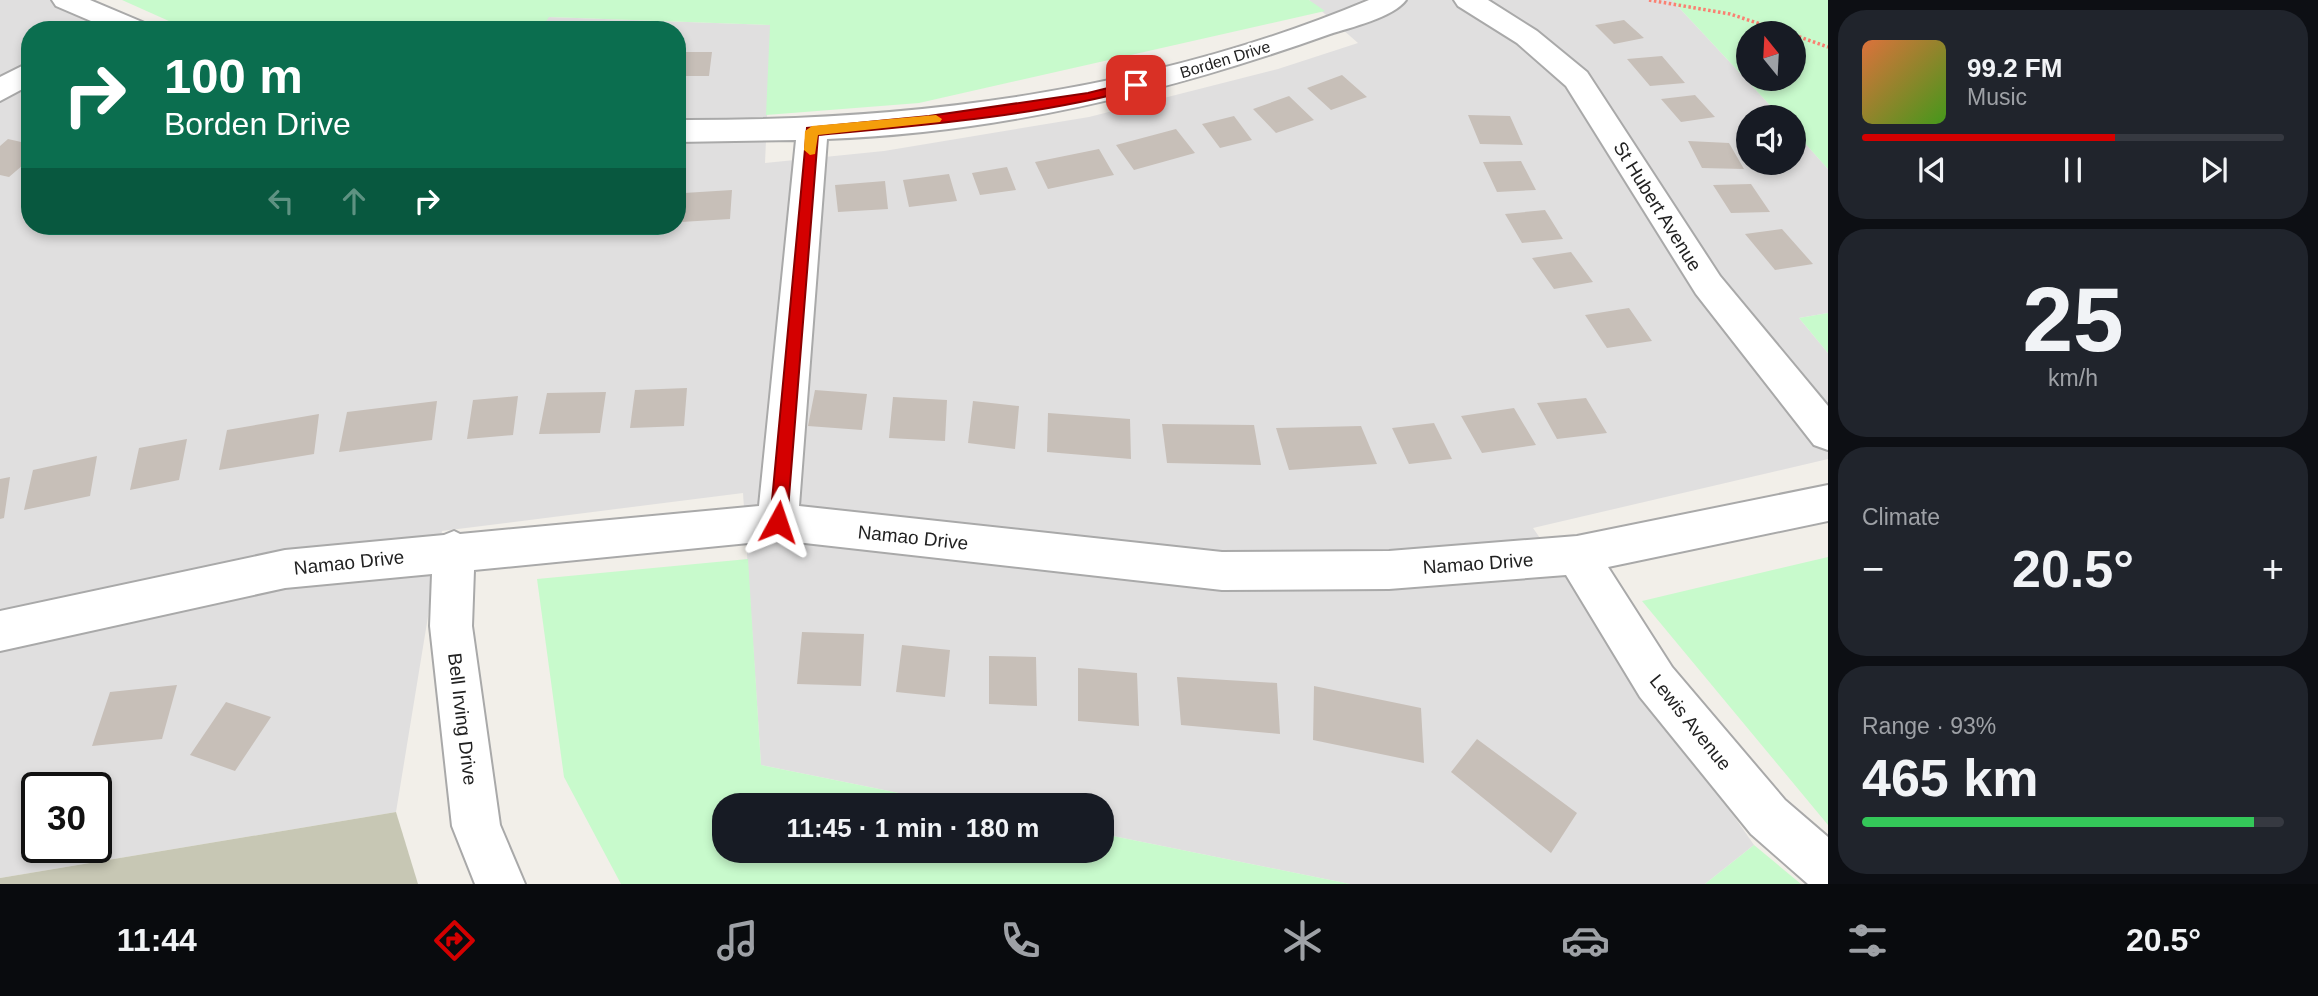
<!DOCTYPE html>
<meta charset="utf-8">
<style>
:root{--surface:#171b24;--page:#20242c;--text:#f1f3f6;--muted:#9ea1a6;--line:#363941;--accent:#d40000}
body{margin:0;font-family:Helvetica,sans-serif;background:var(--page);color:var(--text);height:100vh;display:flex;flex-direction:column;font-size:26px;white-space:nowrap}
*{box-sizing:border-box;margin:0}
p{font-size:23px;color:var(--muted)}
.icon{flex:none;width:38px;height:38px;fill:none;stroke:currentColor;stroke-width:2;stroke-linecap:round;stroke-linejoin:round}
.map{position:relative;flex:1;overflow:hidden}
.drawer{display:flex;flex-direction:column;gap:10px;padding:10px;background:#0d0f14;width:490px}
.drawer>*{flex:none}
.hud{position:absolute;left:21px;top:21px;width:665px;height:214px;border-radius:28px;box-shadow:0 4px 10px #0003;background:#0b6e4f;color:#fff;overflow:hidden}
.needle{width:46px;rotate:342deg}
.fabs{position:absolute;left:1736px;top:21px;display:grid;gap:14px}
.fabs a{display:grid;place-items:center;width:70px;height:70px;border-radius:50%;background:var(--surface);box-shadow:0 4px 10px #0003;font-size:35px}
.speed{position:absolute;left:21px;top:772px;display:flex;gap:14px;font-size:35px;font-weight:700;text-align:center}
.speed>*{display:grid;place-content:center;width:91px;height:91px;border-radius:50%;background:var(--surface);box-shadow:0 4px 10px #0003;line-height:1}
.speed .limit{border:4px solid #111;border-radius:10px;background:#fff;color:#111}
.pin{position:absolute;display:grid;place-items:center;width:60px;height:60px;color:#fff;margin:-30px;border-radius:14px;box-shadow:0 4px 10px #0006}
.me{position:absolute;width:77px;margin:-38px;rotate:5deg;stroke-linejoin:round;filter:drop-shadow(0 0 5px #0008)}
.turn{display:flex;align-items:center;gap:24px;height:147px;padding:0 28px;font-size:32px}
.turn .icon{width:91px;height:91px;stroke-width:2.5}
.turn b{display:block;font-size:49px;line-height:60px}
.lanes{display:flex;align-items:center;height:66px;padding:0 28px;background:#0003;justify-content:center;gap:35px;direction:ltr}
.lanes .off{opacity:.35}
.big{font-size:52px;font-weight:700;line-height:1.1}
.drawer .widget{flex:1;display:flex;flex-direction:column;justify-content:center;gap:10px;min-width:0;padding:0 24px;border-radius:28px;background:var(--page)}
.drawer .dial{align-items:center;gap:0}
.dial b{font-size:91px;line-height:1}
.song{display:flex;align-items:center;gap:21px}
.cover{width:84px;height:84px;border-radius:10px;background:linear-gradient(135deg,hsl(20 70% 55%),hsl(100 70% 35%))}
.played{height:7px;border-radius:4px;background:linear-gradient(90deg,var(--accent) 60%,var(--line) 60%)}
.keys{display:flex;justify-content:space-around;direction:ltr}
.heat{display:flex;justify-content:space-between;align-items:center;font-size:38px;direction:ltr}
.charge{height:10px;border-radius:5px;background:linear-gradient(90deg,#34c759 93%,var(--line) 0)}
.trip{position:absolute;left:712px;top:793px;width:402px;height:70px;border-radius:28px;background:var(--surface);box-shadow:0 4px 10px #0003;font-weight:700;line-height:70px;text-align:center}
.tab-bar{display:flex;height:112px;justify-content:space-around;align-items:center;background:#090b0e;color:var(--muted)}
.tab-bar .icon{width:49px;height:49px}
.tab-bar .on{color:var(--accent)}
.tab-bar b{font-size:32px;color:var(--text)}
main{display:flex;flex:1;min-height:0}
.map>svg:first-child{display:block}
</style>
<main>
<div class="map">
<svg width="1828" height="884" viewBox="0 0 1828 884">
<rect width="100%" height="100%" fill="#f2efe9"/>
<path fill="#e0dfdf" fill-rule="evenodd" d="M0,0H66L94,13L165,30H30V226H677V30H540L548,17L771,25L765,163L884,151L1089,117L1278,69L1358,43L1309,0H1672L1781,117H1748V163H1794V131L1828,169V313L1799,318L1828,353V459L1533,528L1754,845L1705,884H1350L1103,834L1102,805H958L761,765L743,493L442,531L396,812L0,878ZM37,788H96V847H37Z"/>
<path fill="#c7c7b4" d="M396,812L418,884H0V878Z"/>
<path fill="#c8facc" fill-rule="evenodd" d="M122,0H1309L1325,11L919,103L766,115L770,25L549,17L540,30H189Z
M1672,0H1828V169L1794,131V117H1781ZM1794,33V79H1748V33Z
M1828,313V353L1799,318Z
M1828,557V825L1642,601Z
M748,559L761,765L958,805H724V850H1102L1103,834L1350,884H621L564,777L537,579Z
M1754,845L1801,884H1705Z"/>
<path fill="#c7bfb8" d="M1624,20L1644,38L1614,44L1595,25Z
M678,52H712L709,76H677Z
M1662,56L1685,83L1650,86L1627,59Z
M1342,75L1367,97L1331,110L1307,88Z
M1695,95L1715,117L1681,122L1661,99Z
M1289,96L1314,120L1276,133L1253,109Z
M1468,115L1510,116L1523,145L1480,144Z
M1234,116L1252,140L1220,148L1202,124Z
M1176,129L1195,153L1134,170L1116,145Z
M8,139L30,144V159L9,177L0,175V146Z
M1688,141L1729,143L1744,169L1702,168Z
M1099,149L1114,175L1048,189L1035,162Z
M1521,161L1536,190L1497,192L1483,162Z
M1007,167L1016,190L980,195L972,173Z
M949,174L957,201L909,207L903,180Z
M885,181L888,209L838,212L835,185Z
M1751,184L1770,212L1731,213L1713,185Z
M732,190L730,219L681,222L684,193Z
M1545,210L1563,239L1522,243L1505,214Z
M1782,229L1813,264L1775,270L1745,234Z
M1571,252L1593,282L1554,289L1532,258Z
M1629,308L1652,341L1607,348L1585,315Z
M687,388L684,426L630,428L635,390Z
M815,390L867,394L862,430L808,426Z
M606,392L600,433L539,434L547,393Z
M518,396L513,435L467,439L473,400Z
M893,397L947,400L945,441L889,438Z
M1586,398L1607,433L1557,439L1537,403Z
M437,401L432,440L339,452L347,412Z
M973,401L1019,406L1015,449L968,443Z
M1514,408L1536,445L1482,453L1461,416Z
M1048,413L1130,419L1131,459L1047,452Z
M319,414L314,454L219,470L227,430Z
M1434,423L1452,459L1409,464L1392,428Z
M1162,424L1254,425L1261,465L1167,463Z
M1361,426L1377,464L1289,470L1276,428Z
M187,439L179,480L130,490L139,448Z
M97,456L90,496L24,510L33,470Z
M10,477L4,518L0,519V479Z
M802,632L864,634L861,686L797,684Z
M902,645L950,650L945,697L896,692Z
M989,656L1036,657L1037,706L989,704Z
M1078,668L1137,673L1139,726L1078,721Z
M1177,677L1277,683L1280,734L1181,725Z
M177,685L162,739L92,746L110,692Z
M1314,686L1421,708L1424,763L1313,740Z
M226,702L271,717L235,771L190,755Z
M1477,739L1577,813L1551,853L1451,772Z"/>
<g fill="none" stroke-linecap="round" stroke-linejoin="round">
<g stroke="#a9a9a9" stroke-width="4">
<path id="minor" d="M52,0H90L147,24L151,30H112L56,6Z
M1369,0H1406C1394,17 1349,28 1330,34C1168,92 999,133 827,139L799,506L1222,552L1389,551L1577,536L1828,485V521L1608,567L1672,667L1785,800L1828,837V884H1808L1751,834L1640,697L1566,575L1389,589L1222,590L778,540L474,570L472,626L500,825L525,884H475L452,826L430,626L432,574L285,588L0,651V611L285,550L444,535L454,531L460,534L759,506L796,140L677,142V120C913,121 1150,92 1369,0Z
M1454,0H1488L1537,31L1587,72L1720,276L1828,406V450L1814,445L1696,294L1566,86L1517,43L1458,6Z
M30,62V85L0,101V77Z"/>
</g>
<path stroke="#fa8072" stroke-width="3.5" stroke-dasharray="2.5 2.5" stroke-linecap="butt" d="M1649,0L1730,14L1788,33
M1794,35L1828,47"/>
<use href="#minor" fill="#fff" fill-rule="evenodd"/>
</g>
<path fill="#d40000" stroke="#8a0000" stroke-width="2" d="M1136,81L1142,85L1140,88C1036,116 926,125 818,135L787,522L778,529L772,527L770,522L807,128L929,116L1088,93Z"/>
<path fill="#f59e0b" d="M936,115L942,119L940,122L818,135L815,154L810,155L804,150L805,131L812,126Z"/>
<g text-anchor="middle" stroke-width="5" stroke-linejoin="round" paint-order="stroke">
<g font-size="16" fill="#222" stroke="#fff">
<text transform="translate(1225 59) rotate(-17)" y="6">Borden Drive</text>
</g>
<g font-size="19" fill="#222" stroke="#fff">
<text transform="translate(1658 206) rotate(58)" y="7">St Hubert Avenue</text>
<text transform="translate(913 537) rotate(6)" y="7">Namao Drive</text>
<text transform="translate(349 562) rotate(-6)" y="7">Namao Drive</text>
<text transform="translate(1478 563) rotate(-4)" y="7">Namao Drive</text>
<text transform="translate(463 719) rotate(83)" y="7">Bell Irving Drive</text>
<text transform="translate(1691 722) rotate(51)" y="7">Lewis Avenue</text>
</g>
</g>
</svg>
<div class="fabs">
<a><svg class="needle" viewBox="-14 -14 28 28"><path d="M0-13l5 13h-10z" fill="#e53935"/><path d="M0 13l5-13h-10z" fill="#9ea1a6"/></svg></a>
<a><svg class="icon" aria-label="sound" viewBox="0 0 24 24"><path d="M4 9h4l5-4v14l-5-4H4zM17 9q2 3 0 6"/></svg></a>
</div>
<div class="speed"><div class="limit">30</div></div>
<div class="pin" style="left:1136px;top:85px;background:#d93025"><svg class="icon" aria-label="arrive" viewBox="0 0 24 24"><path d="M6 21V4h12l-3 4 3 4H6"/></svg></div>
<svg class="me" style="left:778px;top:522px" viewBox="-20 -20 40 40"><path d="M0-17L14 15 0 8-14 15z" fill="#d40000" stroke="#fff" stroke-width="4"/></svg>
<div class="trip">11:45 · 1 min · 180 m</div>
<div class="hud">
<div class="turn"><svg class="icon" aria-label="right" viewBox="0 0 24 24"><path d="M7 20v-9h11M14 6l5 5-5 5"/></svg><div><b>100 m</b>Borden Drive</div></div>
<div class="lanes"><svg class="icon off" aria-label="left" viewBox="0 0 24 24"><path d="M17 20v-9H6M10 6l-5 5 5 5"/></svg><svg class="icon off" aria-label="ahead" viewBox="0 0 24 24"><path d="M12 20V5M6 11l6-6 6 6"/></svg><svg class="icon" aria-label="right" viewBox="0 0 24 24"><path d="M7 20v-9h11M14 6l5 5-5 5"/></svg></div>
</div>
</div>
<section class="drawer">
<div class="widget">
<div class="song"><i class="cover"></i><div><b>99.2 FM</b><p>Music</p></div></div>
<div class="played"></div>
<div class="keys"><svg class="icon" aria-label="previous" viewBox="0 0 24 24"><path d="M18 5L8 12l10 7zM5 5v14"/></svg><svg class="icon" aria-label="pause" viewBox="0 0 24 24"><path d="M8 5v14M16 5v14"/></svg><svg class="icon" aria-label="next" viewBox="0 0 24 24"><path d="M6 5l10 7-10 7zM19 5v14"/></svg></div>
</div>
<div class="widget dial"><b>25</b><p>km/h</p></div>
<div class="widget"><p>Climate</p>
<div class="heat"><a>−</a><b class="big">20.5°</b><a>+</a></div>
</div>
<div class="widget"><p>Range · 93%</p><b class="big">465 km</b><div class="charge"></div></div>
</section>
</main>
<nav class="tab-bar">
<b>11:44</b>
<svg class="icon on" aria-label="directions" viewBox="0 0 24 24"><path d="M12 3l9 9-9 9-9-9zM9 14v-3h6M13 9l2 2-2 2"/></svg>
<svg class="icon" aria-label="music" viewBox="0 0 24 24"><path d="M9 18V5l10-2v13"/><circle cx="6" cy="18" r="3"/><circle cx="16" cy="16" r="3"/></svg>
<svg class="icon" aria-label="phone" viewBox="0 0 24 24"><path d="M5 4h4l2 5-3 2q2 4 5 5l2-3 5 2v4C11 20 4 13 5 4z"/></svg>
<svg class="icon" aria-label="climate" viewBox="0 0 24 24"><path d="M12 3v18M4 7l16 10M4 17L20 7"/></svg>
<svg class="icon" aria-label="car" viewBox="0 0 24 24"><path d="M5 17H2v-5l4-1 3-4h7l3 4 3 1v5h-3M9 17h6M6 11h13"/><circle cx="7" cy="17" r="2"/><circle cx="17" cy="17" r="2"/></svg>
<svg class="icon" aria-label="filters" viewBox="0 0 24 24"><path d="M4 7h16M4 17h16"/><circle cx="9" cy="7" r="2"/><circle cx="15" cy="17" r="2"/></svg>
<b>20.5°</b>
</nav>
